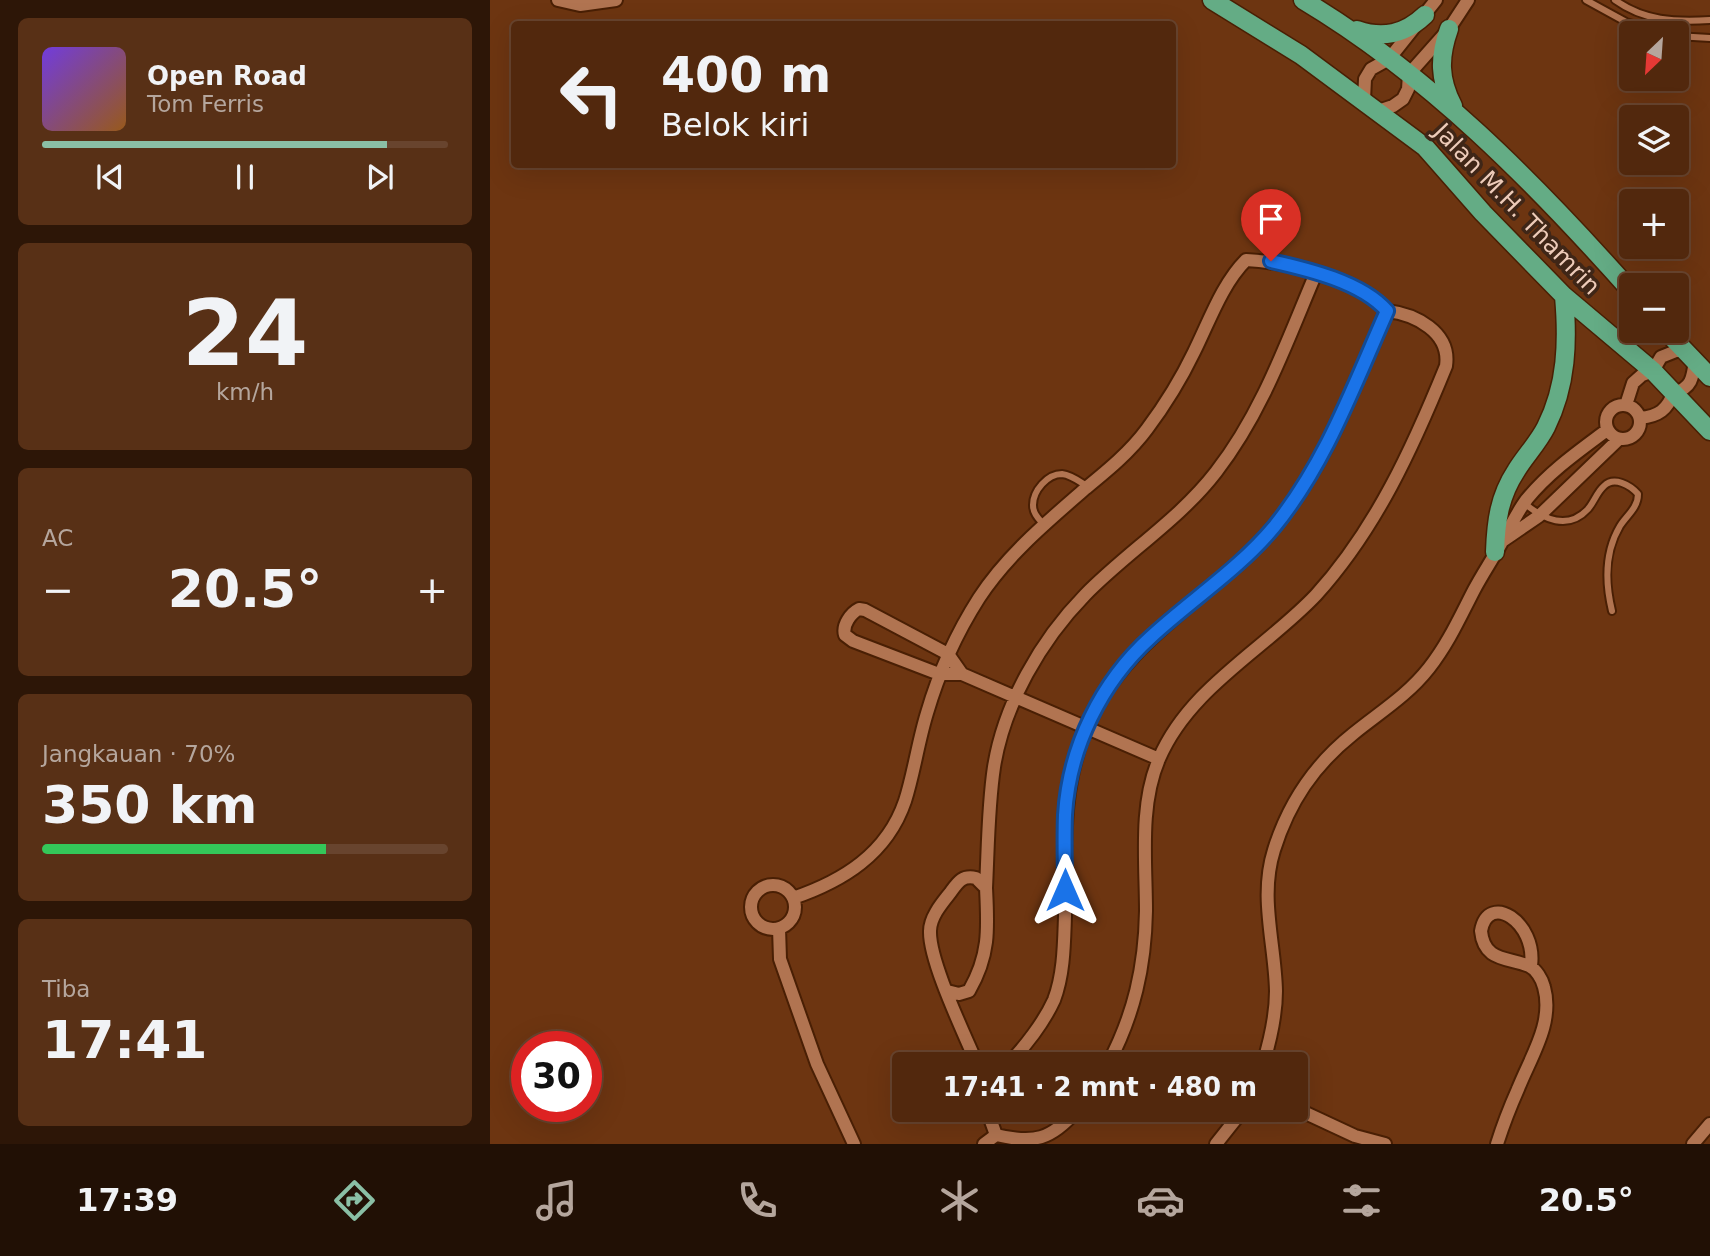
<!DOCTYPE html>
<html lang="id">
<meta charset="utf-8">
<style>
:root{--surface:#52280d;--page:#583016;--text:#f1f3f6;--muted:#b5a69d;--line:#68442e;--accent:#8abfa5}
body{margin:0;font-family:"DejaVu Sans",sans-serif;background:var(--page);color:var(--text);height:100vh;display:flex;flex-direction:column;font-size:26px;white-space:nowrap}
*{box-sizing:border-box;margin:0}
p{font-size:23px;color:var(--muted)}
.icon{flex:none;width:38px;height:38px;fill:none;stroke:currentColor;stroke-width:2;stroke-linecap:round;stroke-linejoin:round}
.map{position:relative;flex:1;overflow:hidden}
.details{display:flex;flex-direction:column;gap:18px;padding:18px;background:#2d1607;width:490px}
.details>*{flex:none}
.top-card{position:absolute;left:21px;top:21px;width:665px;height:147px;border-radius:7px;box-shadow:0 7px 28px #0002,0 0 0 2px var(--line);background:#52280d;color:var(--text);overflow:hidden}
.needle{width:46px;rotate:205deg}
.fabs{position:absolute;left:1129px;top:21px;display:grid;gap:14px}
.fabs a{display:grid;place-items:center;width:70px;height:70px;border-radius:7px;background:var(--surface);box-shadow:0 7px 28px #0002,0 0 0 2px var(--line);font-size:35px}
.speed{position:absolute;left:21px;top:1031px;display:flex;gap:14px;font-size:35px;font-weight:700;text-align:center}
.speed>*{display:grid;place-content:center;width:91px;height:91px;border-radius:50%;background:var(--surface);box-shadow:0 7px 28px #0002,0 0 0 2px var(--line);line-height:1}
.speed .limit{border:10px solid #d22;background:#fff;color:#111}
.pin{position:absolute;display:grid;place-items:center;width:60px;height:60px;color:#fff;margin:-72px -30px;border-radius:50% 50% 50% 0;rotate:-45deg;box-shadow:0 0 7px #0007}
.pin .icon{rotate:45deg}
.me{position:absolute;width:77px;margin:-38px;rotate:0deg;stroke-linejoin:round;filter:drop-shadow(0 0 5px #0008)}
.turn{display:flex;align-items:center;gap:24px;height:147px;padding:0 35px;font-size:32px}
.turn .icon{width:91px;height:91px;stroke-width:2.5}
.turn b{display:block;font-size:49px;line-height:60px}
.big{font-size:52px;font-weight:800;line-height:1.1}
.details .tile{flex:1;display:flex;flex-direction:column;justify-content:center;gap:10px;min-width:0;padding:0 24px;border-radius:10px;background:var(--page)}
.details .dial{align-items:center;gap:0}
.dial b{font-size:91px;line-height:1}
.song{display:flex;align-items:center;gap:21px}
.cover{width:84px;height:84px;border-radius:10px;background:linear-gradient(135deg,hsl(260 70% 55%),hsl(30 70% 35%))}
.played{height:7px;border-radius:4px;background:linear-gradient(90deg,var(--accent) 85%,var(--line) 85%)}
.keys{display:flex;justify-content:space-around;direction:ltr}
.heat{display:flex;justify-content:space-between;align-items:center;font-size:38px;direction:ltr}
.charge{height:10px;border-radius:5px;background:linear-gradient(90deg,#34c759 70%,var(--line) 0)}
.trip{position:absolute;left:402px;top:1052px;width:416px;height:70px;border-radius:7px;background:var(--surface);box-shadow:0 7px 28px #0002,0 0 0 2px var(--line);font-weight:800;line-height:70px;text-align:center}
.menu{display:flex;height:112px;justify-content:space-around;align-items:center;background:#211005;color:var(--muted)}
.menu .icon{width:49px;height:49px}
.menu .selected{color:var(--accent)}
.menu b{font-size:32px;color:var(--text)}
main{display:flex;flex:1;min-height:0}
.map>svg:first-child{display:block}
</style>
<main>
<section class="details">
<div class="tile">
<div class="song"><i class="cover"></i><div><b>Open Road</b><p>Tom Ferris</p></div></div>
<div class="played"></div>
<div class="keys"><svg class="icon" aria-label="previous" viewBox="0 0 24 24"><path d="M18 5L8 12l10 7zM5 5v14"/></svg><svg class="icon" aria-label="pause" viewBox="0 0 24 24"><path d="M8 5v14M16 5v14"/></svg><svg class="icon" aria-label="next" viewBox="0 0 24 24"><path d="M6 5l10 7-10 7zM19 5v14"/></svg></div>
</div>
<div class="tile dial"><b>24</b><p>km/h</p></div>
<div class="tile"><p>AC</p>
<div class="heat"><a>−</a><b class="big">20.5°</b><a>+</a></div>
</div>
<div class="tile"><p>Jangkauan · 70%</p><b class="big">350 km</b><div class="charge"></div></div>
<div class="tile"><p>Tiba</p><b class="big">17:41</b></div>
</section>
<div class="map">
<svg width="1220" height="1144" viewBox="0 0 1220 1144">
<rect width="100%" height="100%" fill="#6d3511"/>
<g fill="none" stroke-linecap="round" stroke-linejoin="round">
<g stroke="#491f04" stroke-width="10">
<path id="lane" d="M1096,0L1136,22L1173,33
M1125,0C1154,21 1185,22 1220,20
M1186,36L1220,38
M1034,503C1053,519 1078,531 1098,509C1104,502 1107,492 1114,486C1124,476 1140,485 1148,494C1148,508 1137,515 1130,526C1114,553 1115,582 1122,611
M554,525C549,519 543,514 543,505C543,491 557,474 572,474C582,475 590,482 598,487"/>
</g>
<g stroke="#491f04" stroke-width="16">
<path id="street" d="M68,0L90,5L126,0
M874,100L875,79L881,69L899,59L946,0
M888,111L903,106L913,99L918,89L919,74L959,29L978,0
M1116 422a17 17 0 1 1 34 0a17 17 0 1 1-34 0Z
M1136,405L1143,383L1152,375L1163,371L1171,357L1186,351H1194
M1150,418C1169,416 1177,410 1184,392C1202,389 1203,376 1205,360
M1014,540L1049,516L1129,439
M369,609L375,610L458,654L472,674H449L363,641L355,635C352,625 361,613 369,609Z
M472,674L669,759
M261 907a22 22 0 1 1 44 0a22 22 0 1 1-44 0Z
M496,888C498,848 498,807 504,767C514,704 551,640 595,595C637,552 689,520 726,472C772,413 797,341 826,273
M303,898C353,881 397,854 415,801C424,773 428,742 437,713C449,672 466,634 489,598C517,555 558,521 596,488C618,470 640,452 657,429C675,405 691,379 704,352C719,322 732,284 756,260C797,262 870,279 897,311C925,314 961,332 956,366C923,447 886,529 826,595C775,649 699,688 669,759C649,805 656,862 656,911C655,967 644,1015 618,1064
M289,928L290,959L327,1064L364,1144
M457,991L469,994L479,991C500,955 498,928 496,888L486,878C472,875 468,882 460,893C452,903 440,917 440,931C439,961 474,1033 487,1064
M518,1064C535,1047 554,1022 564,1000C574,974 574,943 575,916C576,850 570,792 596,729C632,640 721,599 781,530C836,467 864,386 897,311
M773,1064C780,1041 786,1016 786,991C785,943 769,897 784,850C799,802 824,765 863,734C890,712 917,696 939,668C958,644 970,617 984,590C993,573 1004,557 1013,540C1021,526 1027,512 1037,499C1060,471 1089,451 1117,430
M807,1109L865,1136L895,1144
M497,1110L506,1135
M494,1144L506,1135C544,1144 561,1140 587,1110
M726,1144L753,1110
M1007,1144C1013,1125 1020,1107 1028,1089C1041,1056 1064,1023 1054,987C1052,979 1046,969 1039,966C1018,957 994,962 991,931C998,891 1047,922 1041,966
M1203,1144L1220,1124"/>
</g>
<g stroke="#491f04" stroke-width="21">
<path id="primary" d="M722,0L811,55L935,147L993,213L1074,296L1163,371L1220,431
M813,0C940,76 1043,181 1141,291
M959,29C949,57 949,79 963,106
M867,30C893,39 915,34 935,15
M1176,331L1220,377
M1005,552C1006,522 1009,497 1026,471C1035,456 1048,443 1056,427C1077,385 1078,341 1074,296"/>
</g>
<use href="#lane" stroke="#b17451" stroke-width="6"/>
<use href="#street" stroke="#b17451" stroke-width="12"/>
<use href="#primary" stroke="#64ac85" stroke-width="18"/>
</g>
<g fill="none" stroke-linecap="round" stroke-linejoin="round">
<g stroke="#114b97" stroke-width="18">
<path id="route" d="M575,890C575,865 574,840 575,815C579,748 611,682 661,637C701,600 748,570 784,527C836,463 864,385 897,311C872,282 817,269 781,261"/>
</g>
<use href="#route" stroke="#1a73e8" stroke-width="12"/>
</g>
<g text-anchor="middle" stroke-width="7" stroke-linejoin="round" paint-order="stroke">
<g font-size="24" fill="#edcbb9" stroke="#3f2617">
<text transform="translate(1027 209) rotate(46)" y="8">Jalan M.H. Thamrin</text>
</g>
</g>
</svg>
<div class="fabs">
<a><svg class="needle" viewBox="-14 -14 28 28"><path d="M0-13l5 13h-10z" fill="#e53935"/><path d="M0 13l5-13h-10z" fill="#b5a69d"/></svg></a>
<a><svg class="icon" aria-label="layers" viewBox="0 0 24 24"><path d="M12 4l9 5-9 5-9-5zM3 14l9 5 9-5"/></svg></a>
<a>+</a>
<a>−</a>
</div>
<div class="speed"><div class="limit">30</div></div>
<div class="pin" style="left:781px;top:261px;background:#d93025"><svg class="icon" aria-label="arrive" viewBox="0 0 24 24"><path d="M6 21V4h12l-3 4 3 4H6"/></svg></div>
<svg class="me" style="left:575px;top:890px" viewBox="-20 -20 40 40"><path d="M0-17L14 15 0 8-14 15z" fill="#1a73e8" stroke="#fff" stroke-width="4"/></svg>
<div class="trip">17:41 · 2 mnt · 480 m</div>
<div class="top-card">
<div class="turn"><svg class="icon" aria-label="left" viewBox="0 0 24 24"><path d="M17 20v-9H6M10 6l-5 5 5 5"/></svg><div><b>400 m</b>Belok kiri</div></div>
</div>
</div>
</main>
<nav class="menu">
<b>17:39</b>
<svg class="icon selected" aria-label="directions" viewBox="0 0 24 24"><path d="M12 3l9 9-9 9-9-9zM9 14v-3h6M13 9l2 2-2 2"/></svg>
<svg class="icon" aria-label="music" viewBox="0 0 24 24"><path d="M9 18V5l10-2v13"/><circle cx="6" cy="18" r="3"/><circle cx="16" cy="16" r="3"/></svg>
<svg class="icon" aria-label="phone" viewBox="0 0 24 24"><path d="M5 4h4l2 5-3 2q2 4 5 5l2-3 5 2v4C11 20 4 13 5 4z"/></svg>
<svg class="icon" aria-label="climate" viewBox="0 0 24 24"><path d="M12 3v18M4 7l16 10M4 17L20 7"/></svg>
<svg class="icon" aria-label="car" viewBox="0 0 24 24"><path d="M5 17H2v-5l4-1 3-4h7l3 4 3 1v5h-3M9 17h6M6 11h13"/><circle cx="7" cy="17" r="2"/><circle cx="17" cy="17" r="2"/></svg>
<svg class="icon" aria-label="filters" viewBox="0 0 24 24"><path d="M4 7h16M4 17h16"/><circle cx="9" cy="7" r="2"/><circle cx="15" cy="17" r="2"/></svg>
<b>20.5°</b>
</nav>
